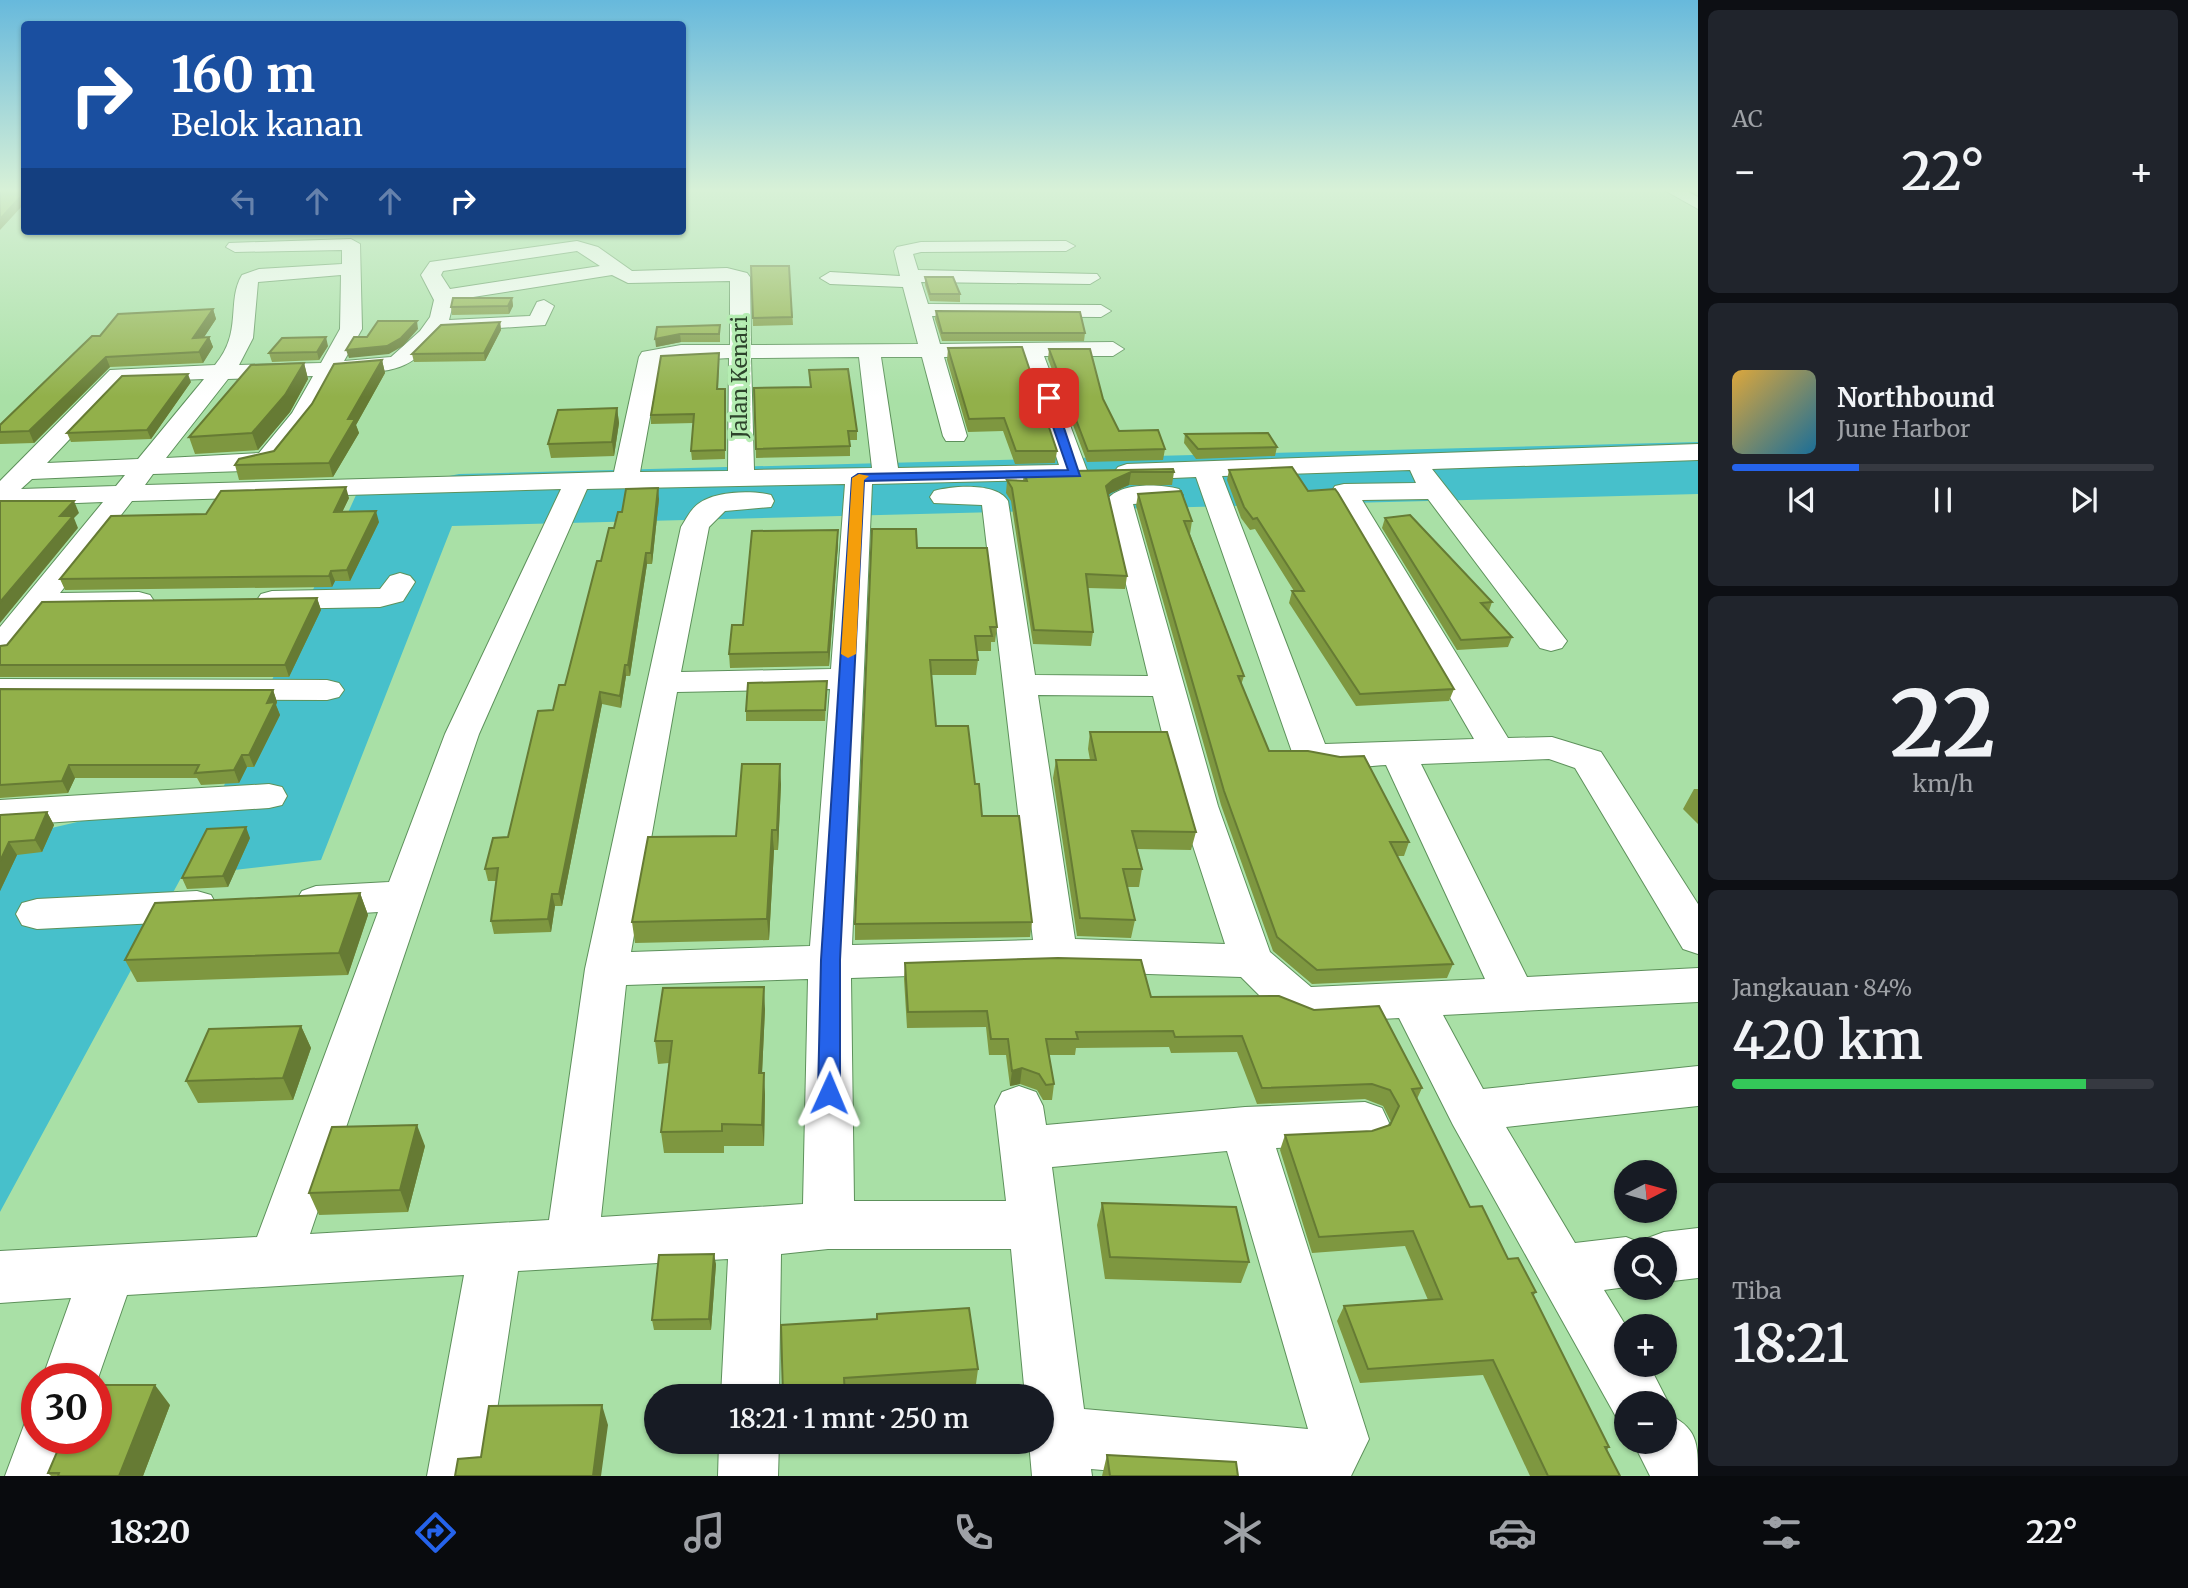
<!DOCTYPE html>
<html lang="id">
<meta charset="utf-8">
<style>
:root{--surface:#171b24;--page:#20242c;--text:#f1f3f6;--muted:#9ea1a6;--line:#363941;--accent:#2563eb}
body{margin:0;font-family:Merriweather,serif;background:var(--page);color:var(--text);height:100vh;display:flex;flex-direction:column;font-size:26px;white-space:nowrap}
*{box-sizing:border-box;margin:0}
p{font-size:23px;color:var(--muted)}
.icon{flex:none;width:38px;height:38px;fill:none;stroke:currentColor;stroke-width:2;stroke-linecap:round;stroke-linejoin:round}
.map{position:relative;flex:1;overflow:hidden}
.drawer{display:flex;flex-direction:column;gap:10px;padding:10px;background:#0d0f14;width:490px}
.drawer>*{flex:none}
.top-card{position:absolute;left:21px;top:21px;width:665px;height:214px;border-radius:7px;box-shadow:0 2px 5px #0004;background:#1a4fa0;color:#fff;overflow:hidden}
.needle{width:46px;rotate:84deg}
.tools{position:absolute;left:1614px;top:1160px;display:grid;gap:14px}
.tools a{display:grid;place-items:center;width:63px;height:63px;border-radius:50%;background:var(--surface);box-shadow:0 2px 5px #0004;font-size:35px}
.speed{position:absolute;left:21px;top:1363px;display:flex;gap:14px;font-size:35px;font-weight:700;text-align:center}
.speed>*{display:grid;place-content:center;width:91px;height:91px;border-radius:50%;background:var(--surface);box-shadow:0 2px 5px #0004;line-height:1}
.speed .limit{border:10px solid #d22;background:#fff;color:#111}
.pin{position:absolute;display:grid;place-items:center;width:60px;height:60px;color:#fff;margin:-30px;border-radius:14px;box-shadow:0 4px 10px #0006}
.me{position:absolute;width:77px;margin:-38px;rotate:1deg;stroke-linejoin:round;filter:drop-shadow(0 0 5px #0008)}
.turn{display:flex;align-items:center;gap:24px;height:147px;padding:0 35px;font-size:32px}
.turn .icon{width:91px;height:91px;stroke-width:2.5}
.turn b{display:block;font-size:49px;line-height:60px}
.lanes{display:flex;align-items:center;height:66px;padding:0 35px;background:#0003;justify-content:center;gap:35px;direction:ltr}
.lanes .off{opacity:.35}
.big{font-size:52px;font-weight:600;line-height:1.1}
.drawer .tile{flex:1;display:flex;flex-direction:column;justify-content:center;gap:10px;min-width:0;padding:0 24px;border-radius:10px;background:var(--page)}
.drawer .dial{align-items:center;gap:0}
.dial b{font-size:91px;line-height:1}
.song{display:flex;align-items:center;gap:21px}
.cover{width:84px;height:84px;border-radius:10px;background:linear-gradient(135deg,hsl(40 70% 55%),hsl(200 70% 35%))}
.played{height:7px;border-radius:4px;background:linear-gradient(90deg,var(--accent) 30%,var(--line) 30%)}
.keys{display:flex;justify-content:space-around;direction:ltr}
.heat{display:flex;justify-content:space-between;align-items:center;font-size:38px;direction:ltr}
.charge{height:10px;border-radius:5px;background:linear-gradient(90deg,#34c759 84%,var(--line) 0)}
.trip{position:absolute;left:644px;top:1384px;width:410px;height:70px;border-radius:35px;background:var(--surface);box-shadow:0 2px 5px #0004;font-weight:600;line-height:70px;text-align:center}
.tab-bar{display:flex;height:112px;justify-content:space-around;align-items:center;background:#090b0e;color:var(--muted)}
.tab-bar .icon{width:49px;height:49px}
.tab-bar .on{color:var(--accent)}
.tab-bar b{font-size:32px;color:var(--text)}
main{display:flex;flex:1;min-height:0}
.map>svg:first-child{display:block}
</style>
<main>
<div class="map">
<svg width="1698" height="1476" viewBox="0 0 1698 1476">
<rect width="100%" height="100%" fill="#a9e0a6"/>
<path fill="#47c0cb" d="M1698,442V494L452,526L321,860L182,876L0,1212V840L223,788L356,495L459,474Z"/>
<g fill="none" stroke-linecap="round" stroke-linejoin="round">
<g stroke="#5d915b" stroke-width="2">
<path id="street" d="M1664,190H1685L1698,197V209Z
M351,239L360,244L362,329L344,361L391,357L420,331L430,317L434,300L421,275L430,262L577,241L598,247L632,271L727,268L747,273L750,277L751,345L918,344L903,287L830,284L820,278L830,272L900,276L894,251L897,247L921,242L1066,241L1075,246L1066,251L921,252L913,254L918,270L1097,274L1100,278L1090,284L921,282L928,304L1101,305L1111,311L1101,317L932,316L940,344L1113,342L1124,349L1113,356H1044L1088,473L1084,479L872,484L852,945L1033,940L982,505L934,503L930,497L934,491C953,486 996,482 1008,501L1035,675L1148,676L1106,501C1119,482 1159,484 1179,489L1183,495L1179,501L1133,504L1218,806L1270,952L1311,987L1485,979L1386,765C1359,766 1309,778 1292,752L1196,477L1127,480L1118,477L1114,472L1118,467L1127,464L1698,444V460L1432,469L1567,641L1562,648L1551,651L1540,648L1428,499L1362,500L1508,738L1552,737L1601,752L1698,904V954L1683,949L1575,768L1549,759L1421,764L1527,977L1698,968V1002L1443,1015L1483,1089L1698,1066V1106L1506,1127L1575,1243L1626,1237L1643,1244L1645,1239L1664,1232L1698,1228V1278L1664,1282V1250H1626V1287L1604,1290L1626,1326V1365H1649L1669,1404L1665,1413C1698,1427 1698,1443 1698,1476H1650L1633,1442H1664V1404H1626V1427L1620,1424L1453,1125L1399,1018L1308,1023L1273,1009L1241,977L1056,971L851,978L854,1201H1006L995,1106L1002,1092L1019,1086L1036,1092L1043,1106L1046,1125L1245,1107L1365,1102L1382,1108L1389,1123L1382,1138L1365,1144L1276,1148L1369,1439L1351,1476H1172L1091,1469L1092,1476H1032L1029,1442H1041V1396H1025L1011,1249H828L781,1254L779,1396H721L728,1259L518,1271L487,1476H427L464,1275L127,1295L96,1384V1379H42L71,1298L0,1303V1251L257,1237L378,912L316,916L302,911L296,901L302,891L316,886L389,882L445,734L561,489L132,501L60,593L139,592L150,595L154,601L150,607L46,611L11,655L0,658V627L103,502L0,506V481L110,370L215,365C243,332 226,302 242,275L259,269L342,264V250L235,252L226,247L229,243ZM577,251L600,266L450,289L441,275L443,271ZM341,275L340,329L321,363L239,365L253,338L258,282ZM612,275L628,283L730,281V345H681L642,352L639,357L614,472L145,485L153,474L244,471L276,464L314,416L336,375C391,370 410,376 444,327L453,331L545,325L554,306L544,300L537,302L530,316L449,320L454,300ZM1023,356L1059,465L898,468L881,357H922L943,436L946,441H964L967,436L944,357ZM859,357L872,468L754,470L751,358ZM729,358L728,471L640,472L660,362ZM313,376L292,413L259,453L166,458L228,379ZM204,379L138,459L47,463L124,382ZM1410,470L1416,483L1344,484L1335,486L1331,492L1474,739L1325,744L1222,476ZM125,475L116,486L21,489L32,479ZM845,484L831,669L681,672L709,527L725,511L771,507L774,501L771,495C751,490 715,491 698,504C691,509 686,519 681,527L585,969L549,1220L310,1234L479,734L587,489ZM830,689L810,946L631,952L677,692ZM1038,695L1153,696L1180,806L1225,944L1075,939ZM808,979L803,1204L601,1217L626,985ZM1227,1151L1308,1429L1084,1409L1052,1167Z
M400,573L410,576L415,582L403,601L380,607L272,609L261,606L257,600L261,594L272,591L380,589L390,576Z
M0,679L327,680L339,683L344,690L339,697L327,700L0,699Z
M269,784L282,787L287,796L282,805L269,808L0,826V800Z
M197,891L211,895L217,906L211,917L197,921L37,929L22,925L16,914L22,903L37,899Z
M37,1413V1438H77L65,1476H5L27,1417Z
M719,1442H779L778,1476H718Z"/>
</g>
<use href="#street" fill="#fff" fill-rule="evenodd"/>
</g>
<path fill="#7e9740" d="M751,266H789L793,325L753,326Z
M925,277L960,294V302L930,301L925,285Z
M512,298L513,306L509,314L452,315L451,307Z
M213,309L216,319L204,337H209L213,347L203,363L110,367L34,443L0,444V425L100,336Z
M936,311L1085,333L1084,341H942L935,319Z
M500,322L501,330L485,361L414,362L412,354Z
M657,327L720,334V342H681L656,347Z
M328,346L319,360L272,362L269,353Z
M948,348L1057,451L1055,463L1015,464L1003,431L968,432L947,360Z
M1049,349L1103,399L1119,431L1165,449L1163,460L1087,462L1048,359Z
M382,360L385,373L356,425L359,433L333,477L239,480L235,465L274,451Z
M719,361L718,389H725V459L692,460L691,451L694,423L651,424V415Z
M304,363L308,379L290,412L258,450L195,454L189,437Z
M809,370L857,431V440H850V456L756,458L754,388L810,387Z
M191,382L151,439L71,442L67,433Z
M617,408L619,423L614,456L551,458L548,444Z
M1185,434L1277,447L1275,456L1196,459L1184,443Z
M1229,470L1308,491L1454,689L1449,701L1356,706L1289,603L1292,591H1294L1255,529L1250,530L1241,518L1227,480Z
M1024,472H1174L1172,485H1129L1111,493L1108,495L1127,576L1125,589L1088,588L1093,632L1091,646L1033,644L1011,501L1006,493L1007,480L1023,481Z
M1138,494L1192,521L1190,534L1244,676L1241,685L1269,751L1409,842L1404,856H1397L1453,964L1447,978L1312,984L1273,951L1221,805L1136,506Z
M349,498L342,512L379,522L350,581H335L332,587L65,590L60,579L206,514Z
M659,499L652,564H647L630,676H626L621,708L602,704L562,906H555L551,932L494,934L491,921L496,881H488L485,869L508,837L553,710L565,685L601,561L614,528L622,512Z
M1385,518L1492,602L1489,611L1512,637L1508,647L1457,650L1382,528Z
M838,544L829,666L730,668L729,654L743,625Z
M917,548L997,627L995,642H991V651H976L978,660L976,675H931L936,726L975,784L982,816L1032,922L1030,937L855,940V924Z
M317,598L321,610L289,677H0V646Z
M827,681L825,721H746V711Z
M0,689L273,690L277,702L276,705L280,715L254,767H247L239,783L201,785L197,778H75L68,793L0,798Z
M1090,732L1196,832L1191,850L1137,849L1142,869L1139,887H1127L1135,920L1131,938L1077,936L1053,778L1056,760H1090L1088,749Z
M781,784L778,850H774L769,940L635,943L632,922L736,836Z
M1694,789H1698V824L1683,809Z
M47,812L54,825L42,852L17,855L0,891V815Z
M250,838L228,887L187,889L182,878Z
M360,893L368,915L348,975L137,982L125,960Z
M905,963L1151,997L1422,1088L1417,1099L1470,1207L1508,1259L1536,1292L1533,1296L1609,1447L1607,1450L1620,1476H1530L1483,1375L1360,1383L1337,1321L1344,1306L1428,1300L1405,1246L1312,1253L1280,1150L1285,1135L1372,1131L1390,1125L1391,1122L1383,1106L1365,1099L1257,1104L1237,1052L1171,1053L1169,1047L1076,1048L1075,1055H1049L1054,1084L1052,1100H1043L1037,1090L1020,1084L1010,1086L1006,1055H989L986,1027L907,1028L904,979Z
M765,1009L762,1073L765,1095L764,1146H724V1153H664L661,1132L669,1063L658,1064L655,1041Z
M301,1026L311,1048L293,1100L198,1103L186,1081Z
M425,1146L408,1212L319,1215L309,1193Z
M1102,1203L1249,1262L1241,1283L1105,1279L1097,1225Z
M716,1264L711,1330H654L652,1320Z
M781,1325L978,1369L976,1384L845,1393Z
M170,1405L143,1476H51L48,1473Z
M1107,1455L1238,1476H1102Z"/>
<path fill="#667b34" d="M24,193V204L0,230V219Z
M512,298L513,306L509,314L508,306Z
M213,309L216,319L197,348L193,338Z
M417,321L418,329L403,346L389,354L349,358L346,350Z
M500,322L501,330L485,361L484,353Z
M680,334L681,342L656,347L655,339Z
M209,337L213,347L203,363L199,352Z
M326,337L328,346L319,360L317,352Z
M106,357L110,367L34,443L29,431Z
M382,360L385,373L356,425L359,433L333,477L329,463L348,419Z
M304,363L308,379L290,412L258,450L252,433Z
M188,374L191,382L151,439L147,430Z
M617,408L619,423L614,456L612,442Z
M1131,472L1129,485L1111,493L1104,499L1106,486L1113,480Z
M346,487L349,498L337,523L334,512Z
M658,488L659,499L652,564L651,553Z
M74,501L79,513L74,518L78,528L0,623V602L60,516Z
M376,511L379,522L350,581L347,570Z
M838,530V544L829,666L828,652Z
M646,553L647,564L630,676L628,665Z
M331,571L335,581L332,587L329,576Z
M317,598L321,610L289,677L285,665Z
M625,665L626,676L621,708L620,696Z
M273,690L277,702L276,705L280,715L254,767L249,755L267,703Z
M600,692L602,704L562,906L559,894Z
M242,755L247,767L239,783L234,770Z
M780,764L781,784L778,850L777,830Z
M69,765L75,778L68,793L62,781Z
M47,812L54,825L42,852L35,840Z
M246,827L250,838L228,887L223,876Z
M772,830L774,850L769,940L767,919Z
M9,842L17,855L0,891V861Z
M360,893L368,915L348,975L339,953Z
M552,894L555,906L551,932L548,919Z
M764,987L765,1009L761,1095L759,1073Z
M301,1026L311,1048L293,1100L283,1078Z
M1022,1068L1020,1084L1010,1086L1012,1071Z
M764,1073L765,1095L764,1146L762,1125Z
M417,1125L425,1146L408,1212L400,1190Z
M714,1254L716,1264L711,1330L709,1319Z
M155,1385L170,1405L143,1476H119Z
M602,1405L608,1425L601,1476H593Z"/>
<path fill="#92b04a" stroke="#667b34" stroke-width="2" d="M0,190H24V193L0,219Z
M751,266H789L792,317L753,318Z
M925,277H953L960,294H930Z
M453,298H512L508,306L451,307Z
M213,309L193,338L209,337L199,352L106,357L29,431L0,432V425L92,336H100L118,314Z
M936,311L1080,312L1085,333H942Z
M378,321H417L401,338L387,346L346,350L354,337H367Z
M500,322L484,353L412,354L441,325Z
M720,325L719,334H680L655,339L657,327Z
M326,337L317,352L269,353L282,338Z
M1022,347L1057,451H1016L1004,418L969,419L948,348Z
M1049,349H1090L1103,399L1119,431L1158,430L1165,449L1088,451Z
M719,353L717,389H725V450L691,451L694,414L651,415L661,356Z
M382,360L348,419H355L329,463L235,465L239,459L274,451L312,404L334,364Z
M304,363L285,395L252,433L189,437L251,365Z
M848,369L857,431H848L850,446L756,449L754,388L811,387L809,370Z
M188,374L147,430L67,433L122,376Z
M617,408L612,442L548,444L558,410Z
M1268,433L1277,447L1198,449L1185,434Z
M1292,467L1308,491L1335,489L1338,493L1454,689L1360,694L1292,591H1304L1257,518L1253,519L1244,507L1229,470Z
M1173,469L1174,472H1131L1113,480L1106,486L1127,576L1086,574L1093,632L1034,630L1012,488L1007,480L1027,481L1024,472Z
M346,487L334,512L376,511L347,570L331,571L329,576L60,579L111,516L206,514L221,491Z
M658,488L651,553H646L628,665H625L620,696L600,692L559,894H552L548,919L491,921L498,868L485,869L493,838L508,837L538,711L553,710L559,685H565L597,561H601L609,528H614L618,512H622L626,489Z
M1181,491L1192,521H1184L1244,676H1238L1269,751H1308L1340,757L1364,756L1409,842H1390L1453,964L1317,970L1277,937L1224,791L1138,494Z
M0,501H74L60,516H73L0,602Z
M1410,515L1492,602L1481,603L1512,637L1461,640L1385,518Z
M872,529H916L917,548H987L997,627H990L992,636H975L978,660H930L936,726H968L975,784H979L982,816H1019L1032,922L855,924Z
M838,530L828,652L729,654L732,625H743L752,531Z
M317,598L285,665H0V646L7,645L42,602Z
M827,681L825,710L746,711L748,683Z
M0,689L273,690L267,703L275,702L249,755H242L234,770L195,773L199,765H69L62,781L0,785Z
M1090,732H1167L1196,832L1132,831L1142,869H1123L1135,920L1080,918L1056,760H1096Z
M742,764H780L777,830H772L767,919L632,922L648,837L736,836Z
M47,812L35,840L9,842L0,861V815Z
M246,827L223,876L182,878L207,829Z
M360,893L339,953L125,960L155,903Z
M1058,958L1141,960L1151,997L1279,996L1314,1010L1379,1006L1422,1088L1412,1089L1470,1207L1482,1206L1508,1259L1518,1258L1536,1292L1532,1293L1609,1447H1605L1620,1476H1548L1493,1360L1368,1369L1344,1306L1442,1299L1413,1231L1319,1237L1285,1135L1372,1131L1390,1125L1399,1106L1390,1090L1372,1084L1262,1088L1242,1036L1175,1037L1173,1031L1076,1032L1078,1039H1046L1054,1084L1046,1085L1039,1074L1022,1068L1012,1071L1008,1039H991L987,1011L908,1012L905,963Z
M764,987L759,1073H764L762,1125L722,1124V1131L661,1132L672,1041H655L663,988Z
M301,1026L283,1078L186,1081L209,1029Z
M417,1125L400,1190L309,1193L332,1127Z
M1102,1203L1236,1207L1249,1262L1110,1257Z
M714,1254L709,1319L652,1320L659,1255Z
M969,1308L978,1369L844,1378L845,1396H783L781,1325L877,1319V1314Z
M96,1385H155L119,1476H58L59,1473H48L63,1438H96Z
M602,1405L593,1476H455L458,1459L481,1457L489,1406Z
M1107,1455L1236,1462L1238,1476H1110Z"/>
<linearGradient id="sky" x2="0" y2="1"><stop stop-color="#67b9dc"/><stop offset="0.48" stop-color="#d8f1d7"/><stop offset="1" stop-color="#d8f1d7" stop-opacity="0"/></linearGradient>
<rect width="1698" height="397" fill="url(#sky)"/>
<path fill="#2563eb" stroke="#184099" stroke-width="2" d="M1049,395L1054,398L1080,476L864,481L840,960V1093L836,1099L829,1102L821,1099L818,1093L821,960L852,478L858,474L1068,470L1043,398Z"/>
<path fill="#f59e0b" d="M859,474L869,476L864,480L856,654L848,658L841,654L852,478Z"/>
<g text-anchor="middle" stroke-width="7" stroke-linejoin="round" paint-order="stroke">
<g font-size="21" fill="#2c432b" stroke="#b5edb2">
<text transform="translate(740 377) rotate(-90)" y="7">Jalan Kenari</text>
</g>
</g>
</svg>
<div class="tools">
<a><svg class="needle" viewBox="-14 -14 28 28"><path d="M0-13l5 13h-10z" fill="#e53935"/><path d="M0 13l5-13h-10z" fill="#9ea1a6"/></svg></a>
<a><svg class="icon" aria-label="search" viewBox="0 0 24 24"><circle cx="10" cy="10" r="6"/><path d="M15 15l6 6"/></svg></a>
<a>+</a>
<a>−</a>
</div>
<div class="speed"><div class="limit">30</div></div>
<div class="pin" style="left:1049px;top:398px;background:#d93025"><svg class="icon" aria-label="arrive" viewBox="0 0 24 24"><path d="M6 21V4h12l-3 4 3 4H6"/></svg></div>
<svg class="me" style="left:829px;top:1093px" viewBox="-20 -20 40 40"><path d="M0-17L14 15 0 8-14 15z" fill="#2563eb" stroke="#fff" stroke-width="4"/></svg>
<div class="trip">18:21 · 1 mnt · 250 m</div>
<div class="top-card">
<div class="turn"><svg class="icon" aria-label="right" viewBox="0 0 24 24"><path d="M7 20v-9h11M14 6l5 5-5 5"/></svg><div><b>160 m</b>Belok kanan</div></div>
<div class="lanes"><svg class="icon off" aria-label="left" viewBox="0 0 24 24"><path d="M17 20v-9H6M10 6l-5 5 5 5"/></svg><svg class="icon off" aria-label="ahead" viewBox="0 0 24 24"><path d="M12 20V5M6 11l6-6 6 6"/></svg><svg class="icon off" aria-label="ahead" viewBox="0 0 24 24"><path d="M12 20V5M6 11l6-6 6 6"/></svg><svg class="icon" aria-label="right" viewBox="0 0 24 24"><path d="M7 20v-9h11M14 6l5 5-5 5"/></svg></div>
</div>
</div>
<section class="drawer">
<div class="tile"><p>AC</p>
<div class="heat"><a>−</a><b class="big">22°</b><a>+</a></div>
</div>
<div class="tile">
<div class="song"><i class="cover"></i><div><b>Northbound</b><p>June Harbor</p></div></div>
<div class="played"></div>
<div class="keys"><svg class="icon" aria-label="previous" viewBox="0 0 24 24"><path d="M18 5L8 12l10 7zM5 5v14"/></svg><svg class="icon" aria-label="pause" viewBox="0 0 24 24"><path d="M8 5v14M16 5v14"/></svg><svg class="icon" aria-label="next" viewBox="0 0 24 24"><path d="M6 5l10 7-10 7zM19 5v14"/></svg></div>
</div>
<div class="tile dial"><b>22</b><p>km/h</p></div>
<div class="tile"><p>Jangkauan · 84%</p><b class="big">420 km</b><div class="charge"></div></div>
<div class="tile"><p>Tiba</p><b class="big">18:21</b></div>
</section>
</main>
<nav class="tab-bar">
<b>18:20</b>
<svg class="icon on" aria-label="directions" viewBox="0 0 24 24"><path d="M12 3l9 9-9 9-9-9zM9 14v-3h6M13 9l2 2-2 2"/></svg>
<svg class="icon" aria-label="music" viewBox="0 0 24 24"><path d="M9 18V5l10-2v13"/><circle cx="6" cy="18" r="3"/><circle cx="16" cy="16" r="3"/></svg>
<svg class="icon" aria-label="phone" viewBox="0 0 24 24"><path d="M5 4h4l2 5-3 2q2 4 5 5l2-3 5 2v4C11 20 4 13 5 4z"/></svg>
<svg class="icon" aria-label="climate" viewBox="0 0 24 24"><path d="M12 3v18M4 7l16 10M4 17L20 7"/></svg>
<svg class="icon" aria-label="car" viewBox="0 0 24 24"><path d="M5 17H2v-5l4-1 3-4h7l3 4 3 1v5h-3M9 17h6M6 11h13"/><circle cx="7" cy="17" r="2"/><circle cx="17" cy="17" r="2"/></svg>
<svg class="icon" aria-label="filters" viewBox="0 0 24 24"><path d="M4 7h16M4 17h16"/><circle cx="9" cy="7" r="2"/><circle cx="15" cy="17" r="2"/></svg>
<b>22°</b>
</nav>
